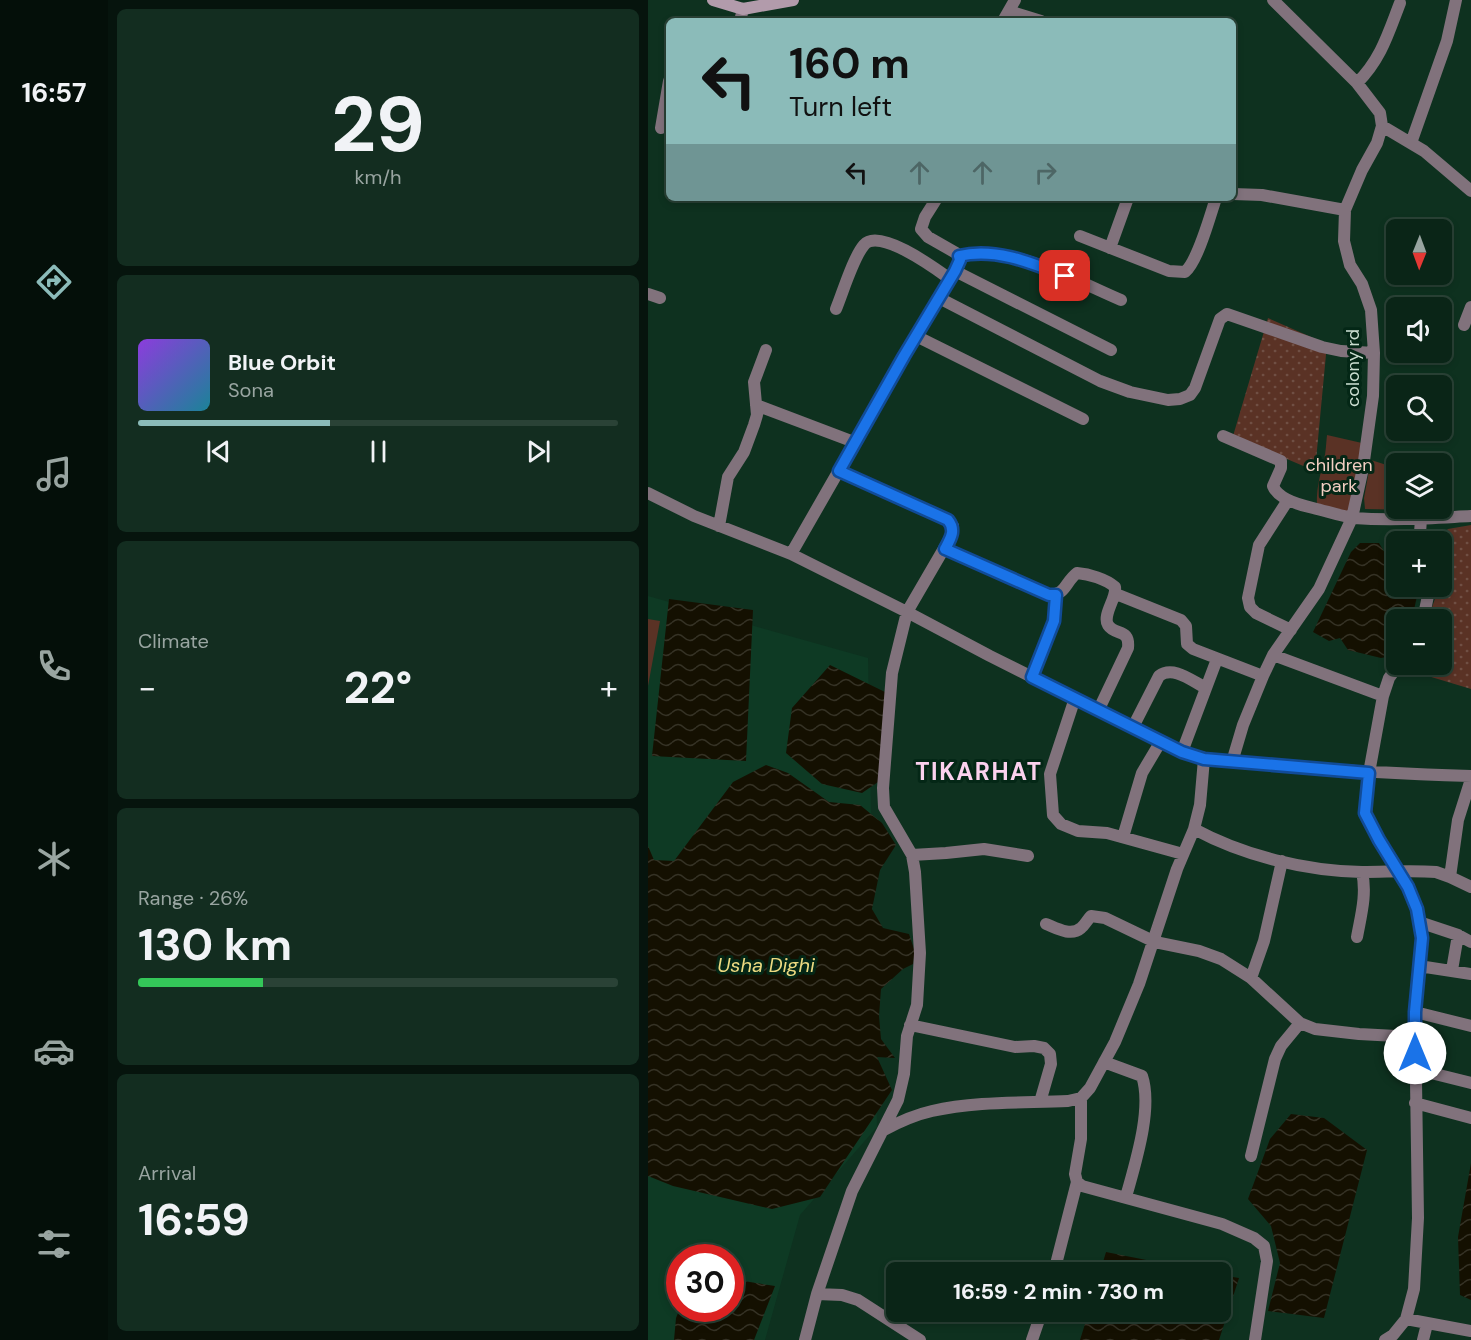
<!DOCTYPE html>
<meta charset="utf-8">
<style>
:root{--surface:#0a2517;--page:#132d20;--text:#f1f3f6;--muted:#99a5a1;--line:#2a4236;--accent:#8bbbb9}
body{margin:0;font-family:"DM Sans",sans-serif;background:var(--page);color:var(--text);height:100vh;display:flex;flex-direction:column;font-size:22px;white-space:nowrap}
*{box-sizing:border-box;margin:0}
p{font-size:20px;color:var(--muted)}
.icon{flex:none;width:33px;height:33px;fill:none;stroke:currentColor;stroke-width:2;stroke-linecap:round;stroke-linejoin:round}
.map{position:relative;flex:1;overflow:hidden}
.side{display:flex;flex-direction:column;gap:9px;padding:9px;background:#06140d;width:540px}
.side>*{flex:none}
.hud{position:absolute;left:18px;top:18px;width:570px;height:183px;border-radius:9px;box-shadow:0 3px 9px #0003,0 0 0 2px var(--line);background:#8bbbb9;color:#111;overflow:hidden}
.needle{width:39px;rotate:181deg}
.fabs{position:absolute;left:738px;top:219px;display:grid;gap:12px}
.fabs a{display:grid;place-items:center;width:66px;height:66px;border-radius:9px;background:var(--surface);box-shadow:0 3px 9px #0003,0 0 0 2px var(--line);font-size:30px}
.speed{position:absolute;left:18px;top:1244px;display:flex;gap:12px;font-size:30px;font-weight:700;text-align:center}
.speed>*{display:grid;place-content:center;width:78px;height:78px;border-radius:50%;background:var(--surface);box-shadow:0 3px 9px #0003,0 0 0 2px var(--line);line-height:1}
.speed .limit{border:9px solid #d22;background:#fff;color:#111}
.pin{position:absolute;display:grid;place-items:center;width:51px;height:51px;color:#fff;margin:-26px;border-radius:12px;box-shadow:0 3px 9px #0006}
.me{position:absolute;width:66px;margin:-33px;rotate:0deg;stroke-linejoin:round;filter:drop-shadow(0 0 4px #0008)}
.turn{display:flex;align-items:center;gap:21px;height:126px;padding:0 24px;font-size:27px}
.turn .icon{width:78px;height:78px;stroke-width:2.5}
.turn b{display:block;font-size:42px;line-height:51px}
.lanes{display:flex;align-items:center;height:57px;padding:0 24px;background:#0003;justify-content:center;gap:30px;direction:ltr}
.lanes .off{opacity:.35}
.big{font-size:45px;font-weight:700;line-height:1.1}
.side .tile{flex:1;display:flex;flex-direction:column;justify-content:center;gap:9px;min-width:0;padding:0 21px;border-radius:9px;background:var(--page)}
.side .dial{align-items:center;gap:0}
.dial b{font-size:78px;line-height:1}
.song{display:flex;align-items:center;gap:18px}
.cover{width:72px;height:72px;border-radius:9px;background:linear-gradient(135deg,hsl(270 70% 55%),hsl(190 70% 35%))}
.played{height:6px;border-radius:3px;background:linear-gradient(90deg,var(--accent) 40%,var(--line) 40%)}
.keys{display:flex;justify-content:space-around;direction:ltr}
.heat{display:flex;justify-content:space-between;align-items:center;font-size:33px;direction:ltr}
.charge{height:9px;border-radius:4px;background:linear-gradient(90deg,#34c759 26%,var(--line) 0)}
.trip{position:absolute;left:238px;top:1262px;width:345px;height:60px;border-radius:9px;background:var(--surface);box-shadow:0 3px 9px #0003,0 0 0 2px var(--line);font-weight:700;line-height:60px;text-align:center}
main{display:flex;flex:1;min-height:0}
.tabs{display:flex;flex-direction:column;width:108px;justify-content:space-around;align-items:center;background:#040f09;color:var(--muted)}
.tabs .icon{width:42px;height:42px}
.tabs .active{color:var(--accent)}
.tabs b{font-size:27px;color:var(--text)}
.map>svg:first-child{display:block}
</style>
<main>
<nav class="tabs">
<b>16:57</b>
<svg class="icon active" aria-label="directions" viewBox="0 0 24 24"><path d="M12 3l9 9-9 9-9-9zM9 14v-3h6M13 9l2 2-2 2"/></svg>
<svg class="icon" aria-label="music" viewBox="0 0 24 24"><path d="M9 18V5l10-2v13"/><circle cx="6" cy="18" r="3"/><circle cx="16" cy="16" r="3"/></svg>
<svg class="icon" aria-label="phone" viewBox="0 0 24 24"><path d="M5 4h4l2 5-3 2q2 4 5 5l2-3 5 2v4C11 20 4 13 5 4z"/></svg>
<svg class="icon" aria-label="climate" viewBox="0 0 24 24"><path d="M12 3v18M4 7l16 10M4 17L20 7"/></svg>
<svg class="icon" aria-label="car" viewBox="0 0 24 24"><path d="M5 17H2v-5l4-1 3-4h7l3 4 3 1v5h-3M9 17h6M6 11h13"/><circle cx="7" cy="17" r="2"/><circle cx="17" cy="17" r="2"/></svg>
<svg class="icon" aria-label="filters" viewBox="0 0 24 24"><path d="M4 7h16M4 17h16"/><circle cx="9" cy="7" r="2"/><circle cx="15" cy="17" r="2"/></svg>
</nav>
<section class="side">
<div class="tile dial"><b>29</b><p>km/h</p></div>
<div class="tile">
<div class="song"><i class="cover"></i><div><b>Blue Orbit</b><p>Sona</p></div></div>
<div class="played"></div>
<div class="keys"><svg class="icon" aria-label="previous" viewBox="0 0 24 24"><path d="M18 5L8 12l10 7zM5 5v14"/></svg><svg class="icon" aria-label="pause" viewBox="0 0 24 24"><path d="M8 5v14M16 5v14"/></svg><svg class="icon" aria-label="next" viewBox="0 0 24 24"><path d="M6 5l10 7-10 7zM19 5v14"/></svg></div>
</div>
<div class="tile"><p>Climate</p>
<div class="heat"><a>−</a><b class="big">22°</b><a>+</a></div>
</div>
<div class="tile"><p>Range · 26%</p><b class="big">130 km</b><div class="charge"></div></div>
<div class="tile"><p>Arrival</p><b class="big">16:59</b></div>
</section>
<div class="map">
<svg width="823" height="1340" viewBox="0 0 823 1340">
<defs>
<pattern id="grass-dots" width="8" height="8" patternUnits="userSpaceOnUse" patternTransform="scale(1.5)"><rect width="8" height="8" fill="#5a3225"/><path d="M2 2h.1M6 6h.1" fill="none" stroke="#704f44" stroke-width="1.8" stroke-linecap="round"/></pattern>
<pattern id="water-waves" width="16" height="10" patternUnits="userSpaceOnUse" patternTransform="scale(1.5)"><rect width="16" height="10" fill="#141001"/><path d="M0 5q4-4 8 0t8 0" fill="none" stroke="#353225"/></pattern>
</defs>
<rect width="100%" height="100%" fill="#0e311f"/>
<path fill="#0e3a24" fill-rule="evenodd" d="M0,596L220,658L229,1127L152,1215L117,1340H0ZM32,1257H82V1308H32Z"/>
<path fill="url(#grass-dots)" d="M620,318L679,344L667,471L585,436Z
M823,525V689L770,673L766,667L767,665L794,664V620L780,619L791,587L794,586V542L787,541L800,529Z"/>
<path fill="#5a3225" d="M679,435L714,443L702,515L669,507C668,489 672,476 676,459C678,452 678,443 679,435Z
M723,460L748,468V508L771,509L763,510L717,509L716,498Z
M0,619L12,621L0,686Z"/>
<path fill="url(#water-waves)" d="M712,543H731L741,560L748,561V586L771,587L764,619L748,620V647L743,656L733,658L700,650L692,638L681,641L665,632L703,552Z
M21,599L105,610L98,761L4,756Z
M182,665L241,694L233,780L214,793L174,784L138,753L144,708Z
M118,765L140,773L181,802L212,805L234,823L248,845L232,870L224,909L235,928L261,934L267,952L265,964L255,969L233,989L231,1016L233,1039L247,1058L229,1057L244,1090L172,1197L124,1209L25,1186L0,1176V846L6,860L26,861L85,782Z
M643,1114L676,1118L719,1150L676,1318L620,1311L632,1263L623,1226L600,1199L622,1139Z
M823,1163V1300L812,1295L810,1237Z
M458,1252L559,1272H452Z
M573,1275L591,1278L571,1340H432L441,1311H573Z
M83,1279L127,1286L106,1340H26L28,1318L32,1308H82Z"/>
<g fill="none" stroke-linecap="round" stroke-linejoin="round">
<path stroke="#81727c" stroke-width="12" d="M361,11L393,21
M92,21L95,9
M355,21L367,0
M709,83C733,59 740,34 752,3
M734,126L776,151L823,191
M13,128L21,81
M763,143L799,41L808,0
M585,194L614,195L697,210
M432,236L521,271L537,272C550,261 562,216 568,198
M462,248L480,198
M311,256C362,243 428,281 473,300
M307,271L463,350
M0,294L12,298
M291,298L452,381L482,392L520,400L532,399L542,395L547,388L572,319L579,314L674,347L693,351L726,353
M188,309C195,292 205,258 216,245C231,227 288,269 302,279
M816,325L823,307
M268,336L435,419
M108,405L206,442
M575,436L633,461V468L625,486C630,499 651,505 665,508C678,511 692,516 706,518C745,521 784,518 823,516
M0,493L46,516L143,554L259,612L342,656L534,752C567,763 600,763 634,766C697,771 760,774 823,776
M640,500L611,545L600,598L602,607L608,613L643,630
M773,519L772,533L774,542
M71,526L80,477L96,452L106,425L109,415L106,382L118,350
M298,549L401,595C418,595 417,582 429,573C441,574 458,579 467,587C469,598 454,615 460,625C467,636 482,628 480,648L451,709
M143,554L268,336L311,265V256L308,253L280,237L273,229L277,217L289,198
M468,594L533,620L538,626L539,644L545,649L615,676
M775,620L782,586
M625,655L735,696
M384,677L406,621L408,595
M427,698L402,774L405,815L413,824L430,831L459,833L535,854
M485,727L511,676C525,665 544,681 558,688
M534,752L569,659
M584,762L595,725L615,676L625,655L671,589L704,518L715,468L725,396L726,353L723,310L714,284L702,265L696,241L697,210L714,170L729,143L734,126L732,113L709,83L625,0
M546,829C596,856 658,871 714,872C739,872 763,870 788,872L802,877L823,887
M475,837L494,773L513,741
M264,855L298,853L336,849L380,856
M802,877L810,820L823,779
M771,922L810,935L823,942
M398,924C408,928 423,937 433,928C437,925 439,920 443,916L457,918L507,942L551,951L573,959L603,978L652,1023L667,1029L711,1034L767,1037
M709,937C713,915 719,894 714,872
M771,966L823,974
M804,970L810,935
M603,978L616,941L634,861
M767,1012L823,1026
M262,1025L367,1047L386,1046L396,1048L402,1054L403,1064L392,1102
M456,1062L494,1076C505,1109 487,1164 478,1197
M767,1069L823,1083
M433,1098V1139L427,1174L429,1182L434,1186L574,1224L606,1238L616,1246L619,1261L607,1340
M767,1103L823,1118
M236,1130C251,1122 266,1115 284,1111C327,1101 375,1103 420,1101L433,1098L442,1088L467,1042L491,984L529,869L546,829L552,805L556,759
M603,1156L627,1059L633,1046L652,1023
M406,1272L429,1182
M169,1294L194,1295L210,1300L272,1340
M758,1319L823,1331
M157,1340L169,1294L204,1191L250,1100L256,1074L259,1036L269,1005L272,953L267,872L264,855L236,807L235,788L244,673L259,612L305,533V526L300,520L191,471
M384,1340L394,1311
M737,1340L745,1335L758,1319L766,1289L770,1218L767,1012L774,938L769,909L760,887L731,840L718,813L721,773L735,696L741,678L751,664
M775,1340L779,1324"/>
<path stroke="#b29bab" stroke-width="12" d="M65,0L95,9L145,0"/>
</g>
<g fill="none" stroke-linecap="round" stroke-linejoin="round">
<g stroke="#114b97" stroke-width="15">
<path id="route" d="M417,276C384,263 347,247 311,256L312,260L307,271L256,356L191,471L300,520C308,530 303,538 297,549L401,595H408L406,621L384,677L534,752L556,759L721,773L717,813L731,840L760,887L769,909L774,938L767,1012V1053"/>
</g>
<use href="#route" stroke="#1a73e8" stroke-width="10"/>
</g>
<g text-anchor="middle" stroke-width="6" stroke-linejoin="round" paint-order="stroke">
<g font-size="18" fill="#cbded1" stroke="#042716">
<text transform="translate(705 368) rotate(-90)" y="6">colony rd</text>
</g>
<g font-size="18" fill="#f4cfc3" stroke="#042716">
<text x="691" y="471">children<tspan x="691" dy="21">park</tspan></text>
</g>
<g font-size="20" font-style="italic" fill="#edda81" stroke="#042716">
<text x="118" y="972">Usha Dighi</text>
</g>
<g font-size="24" font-weight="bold" letter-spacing="1.5" fill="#fbd1ee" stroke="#042716">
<text x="331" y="780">TIKARHAT</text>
</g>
</g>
</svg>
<div class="fabs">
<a><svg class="needle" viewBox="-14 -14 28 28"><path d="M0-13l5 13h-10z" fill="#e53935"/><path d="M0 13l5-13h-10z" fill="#99a5a1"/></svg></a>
<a><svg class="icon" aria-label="sound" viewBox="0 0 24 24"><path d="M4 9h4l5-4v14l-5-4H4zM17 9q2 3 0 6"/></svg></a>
<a><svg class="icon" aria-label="search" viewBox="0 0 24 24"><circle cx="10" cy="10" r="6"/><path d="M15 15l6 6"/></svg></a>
<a><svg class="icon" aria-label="layers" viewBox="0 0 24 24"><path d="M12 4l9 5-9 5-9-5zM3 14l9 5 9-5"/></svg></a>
<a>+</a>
<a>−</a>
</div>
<div class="speed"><div class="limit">30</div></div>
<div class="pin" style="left:417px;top:276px;background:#d93025"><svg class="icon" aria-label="arrive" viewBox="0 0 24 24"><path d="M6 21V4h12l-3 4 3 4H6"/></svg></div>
<svg class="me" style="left:767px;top:1053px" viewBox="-20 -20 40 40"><circle r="19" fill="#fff"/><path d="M0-13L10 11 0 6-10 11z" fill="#1a73e8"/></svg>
<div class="trip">16:59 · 2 min · 730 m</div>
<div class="hud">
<div class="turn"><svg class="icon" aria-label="left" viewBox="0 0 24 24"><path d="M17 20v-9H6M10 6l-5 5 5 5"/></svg><div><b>160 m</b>Turn left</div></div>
<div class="lanes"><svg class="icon" aria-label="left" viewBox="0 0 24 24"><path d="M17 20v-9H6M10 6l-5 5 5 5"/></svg><svg class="icon off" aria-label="ahead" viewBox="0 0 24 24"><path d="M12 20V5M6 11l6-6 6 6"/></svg><svg class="icon off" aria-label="ahead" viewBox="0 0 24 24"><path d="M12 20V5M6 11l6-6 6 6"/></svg><svg class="icon off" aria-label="right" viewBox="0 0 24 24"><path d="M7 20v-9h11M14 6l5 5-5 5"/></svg></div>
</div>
</div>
</main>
